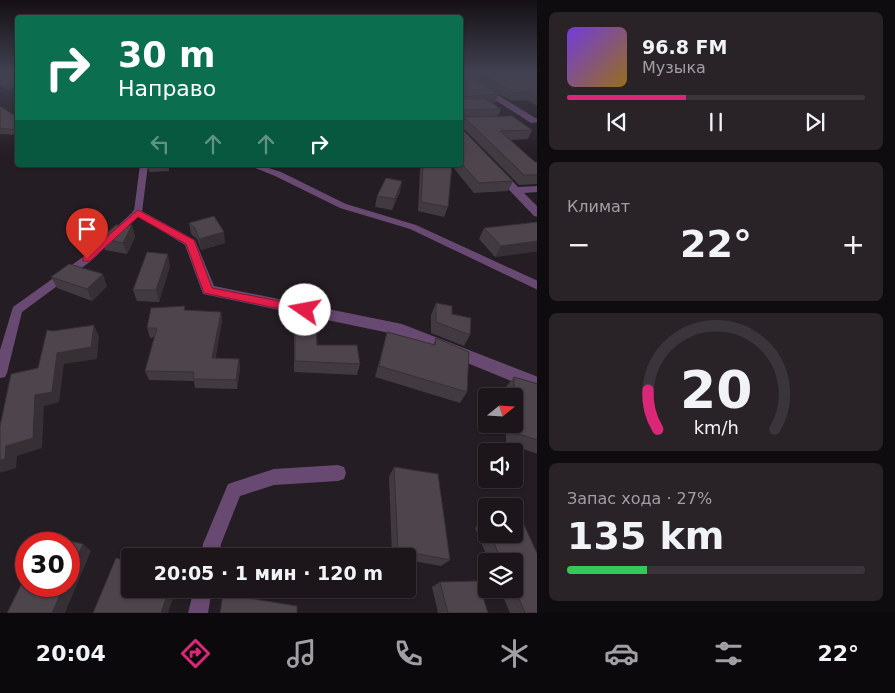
<!DOCTYPE html>
<html lang="ru">
<meta charset="utf-8">
<style>
:root{--surface:#1c161b;--page:#292328;--text:#f1f3f6;--muted:#a09fa3;--line:#3a353a;--accent:#db2777}
body{margin:0;font-family:"DejaVu Sans",sans-serif;background:var(--page);color:var(--text);height:100vh;display:flex;flex-direction:column;font-size:19px;white-space:nowrap}
*{box-sizing:border-box;margin:0}
p{font-size:16px;color:var(--muted)}
.icon{flex:none;width:28px;height:28px;fill:none;stroke:currentColor;stroke-width:2;stroke-linecap:round;stroke-linejoin:round}
.map{position:relative;flex:1;overflow:hidden}
.details{display:flex;flex-direction:column;gap:12px;padding:12px;background:#0f0c0f;width:358px}
.details>*{flex:none}
.top-card{position:absolute;left:15px;top:15px;width:448px;height:152px;border-radius:5px;box-shadow:0 1px 4px #0004,0 0 0 1px var(--line);background:#0b6e4f;color:#fff;overflow:hidden}
.needle{width:32px;rotate:72deg}
.tools{position:absolute;left:478px;top:388px;display:grid;gap:10px}
.tools a{display:grid;place-items:center;width:45px;height:45px;border-radius:5px;background:var(--surface);box-shadow:0 1px 4px #0004,0 0 0 1px var(--line);font-size:25px}
.speed{position:absolute;left:15px;top:532px;display:flex;gap:10px;font-size:25px;font-weight:700;text-align:center}
.speed>*{display:grid;place-content:center;width:65px;height:65px;border-radius:50%;background:var(--surface);box-shadow:0 1px 4px #0004,0 0 0 1px var(--line);line-height:1}
.speed .limit{border:8px solid #d22;background:#fff;color:#111}
.pin{position:absolute;display:grid;place-items:center;width:42px;height:42px;color:#fff;margin:-51px -21px;border-radius:50% 50% 50% 0;rotate:-45deg;box-shadow:0 0 5px #0007}
.pin .icon{rotate:45deg}
.me{position:absolute;width:55px;margin:-28px;rotate:282deg;stroke-linejoin:round;filter:drop-shadow(0 0 4px #0008)}
.turn{display:flex;align-items:center;gap:18px;height:105px;padding:0 20px;font-size:22px}
.turn .icon{width:65px;height:65px;stroke-width:2.5}
.turn b{display:block;font-size:35px;line-height:42px}
.lanes{display:flex;align-items:center;height:48px;padding:0 20px;background:#0003;justify-content:center;gap:25px;direction:ltr}
.lanes .off{opacity:.35}
.big{font-size:38px;font-weight:700;line-height:1.1}
.details .card{flex:1;display:flex;flex-direction:column;justify-content:center;gap:8px;min-width:0;padding:0 18px;border-radius:8px;background:var(--page)}
.details .dial{align-items:center;gap:0}
.dial svg{height:130px;overflow:visible;fill:none;stroke:var(--line);stroke-width:7;stroke-linecap:round;text-anchor:middle}
.dial text{fill:var(--text);stroke:none}
.song{display:flex;align-items:center;gap:15px}
.cover{width:60px;height:60px;border-radius:8px;background:linear-gradient(135deg,hsl(260 70% 55%),hsl(40 70% 35%))}
.played{height:5px;border-radius:2px;background:linear-gradient(90deg,var(--accent) 40%,var(--line) 40%)}
.keys{display:flex;justify-content:space-around;direction:ltr}
.heat{display:flex;justify-content:space-between;align-items:center;font-size:28px;direction:ltr}
.charge{height:8px;border-radius:4px;background:linear-gradient(90deg,#34c759 27%,var(--line) 0)}
.trip{position:absolute;left:121px;top:548px;width:295px;height:50px;border-radius:5px;background:var(--surface);box-shadow:0 1px 4px #0004,0 0 0 1px var(--line);font-weight:700;line-height:50px;text-align:center}
.dock{display:flex;height:80px;justify-content:space-around;align-items:center;background:#0b090b;color:var(--muted)}
.dock .icon{width:35px;height:35px}
.dock .selected{color:var(--accent)}
.dock b{font-size:22px;color:var(--text)}
main{display:flex;flex:1;min-height:0}
.map>svg:first-child{display:block}
</style>
<main>
<div class="map">
<svg width="538" height="613" viewBox="0 0 538 613">
<rect width="100%" height="100%" fill="#251d24"/>
<g fill="none" stroke-linecap="round" stroke-linejoin="round">
<path fill="#684971" fill-rule="evenodd" d="M140,165H148L142,212L91,261L22,312L7,373L5,377L0,378V350L13,307L83,257L134,211Z
M248,165H259L281,172L346,204L416,225L538,281V290L410,229L340,208L275,176Z
M338,465L344,467L346,473L344,479L338,481L274,485L240,496L221,544L219,556H201L203,544L228,484L274,469Z
M194,589H212L208,613H188Z"/>
<path fill="#684971" fill-rule="evenodd" d="M460,72L537,119L538,122L531,123L460,77Z
M497,168L501,169L518,187L538,186V192L524,193L538,207V217L534,216L493,173L492,171Z
M138,209L195,240L214,286L402,324L538,377V392L399,335L203,294L185,245L134,214L132,212L134,210Z"/>
</g>
<path fill="#423a41" d="M460,71H538V106L527,100L511,101L499,94L496,102L492,103L501,109L498,116L532,130L528,139L510,140L535,162H538V184L519,185L464,129L462,128V129L513,181L508,191L474,193L452,166L448,207L444,217L418,211L420,170L421,165H460Z
M0,106L18,118V135L0,134Z
M148,165H169V171L149,172Z
M400,192L392,210L375,207L377,196Z
M538,222V251L495,257L479,239L484,228Z
M189,223L225,243L201,250L197,239L191,234Z
M99,225L103,236L91,247L77,244L72,233Z
M132,225L135,237L127,254L105,250L101,238Z
M170,266L159,302L137,301L133,290Z
M51,277L107,286L92,301L57,288Z
M436,303L452,314L470,335L464,346L431,333V315Z
M186,310L221,312L222,321L215,359H239L240,369L237,389L195,388L194,381L149,380L145,371L154,337L150,338L147,328Z
M295,321L317,345L360,364L357,375L294,372V332Z
M387,332L433,345L436,338L467,392L460,403L375,377Z
M514,377L538,384V454L506,443V424H514V396H506L505,388Z
M394,467L450,560L441,566L408,560V556H392L389,477Z
M484,520H486V534H514L537,553L538,613H510L500,589H514V561H489L475,528Z
M440,582L488,613H438L432,587Z"/>
<path fill="#363035" d="M18,83V88L4,90L2,86Z
M402,181L400,192L392,210L395,199Z
M99,225L103,236L91,247L87,236Z
M132,225L135,237L127,254L123,243Z
M224,232L225,243L201,250L199,239Z
M538,241V251L495,257L501,246Z
M168,254L170,266L159,302L156,290Z
M103,274L107,286L92,301L87,289Z
M221,312L222,321L214,368L212,358Z
M94,325L99,336L97,359L64,364L59,402L44,406L42,448L17,456L16,468L0,473V460L6,446L35,395L57,353Z
M239,359L240,369L237,389L236,380Z
M83,544L91,551L65,613H52L64,586H69V575Z
M169,589H176L168,613H161Z"/>
<path fill="#4d444c" stroke="#363035" d="M0,71H18V83L2,86L0,84Z
M460,71H462L499,94L460,97Z
M477,71H538V95L531,91L515,93Z
M485,98L501,109L463,110L462,117L512,116L532,130L500,131L535,162H538V175H524L467,120L464,118L461,120L462,129L513,181L479,183L460,162V99Z
M0,106L18,118V130L0,128Z
M148,165H168L148,167Z
M423,165H452L448,207L421,202Z
M386,178L402,181L395,199L377,196Z
M214,216L224,232L199,239L195,228L189,223Z
M538,222V241L501,246L484,228Z
M73,224L99,225L87,236L72,233Z
M116,225H132L123,243L101,238Z
M147,252L168,254L156,290H133Z
M69,264L103,274L87,289L51,277Z
M436,303L452,306V314L471,318L470,335L436,322Z
M185,306L184,310L221,312L212,358L239,359L236,380L193,379L194,372L145,371L157,328H147L151,308Z
M295,321L316,322L317,345H357L360,364L295,361Z
M94,325L91,347L57,353L52,392L35,395L33,438L6,446L5,459L0,460V426L11,374L38,368L47,330L53,331Z
M387,332L435,345L436,338L469,352L467,392L379,366Z
M514,377L538,384V440L515,433Z
M394,467L438,474L450,560L398,550Z
M520,516L537,553H538V613H525L514,587V561H502L490,534H514V517Z
M46,536L83,544L69,575V544H42Z
M116,558L130,562V589H169L161,613H93Z
M26,575V586H64L52,613H7Z
M478,581L488,613H448L440,582Z
M223,594L297,606V613H220Z"/>
<linearGradient id="sky" x2="0" y2="1"><stop stop-color="#141014"/><stop offset="0.45" stop-color="#404050"/><stop offset="1" stop-color="#404050" stop-opacity="0"/></linearGradient>
<rect width="538" height="157" fill="url(#sky)"/>
<path fill="#e11d48" stroke="#92132f" d="M138,210L194,240L212,288L305,306L310,310L309,313L305,314L204,293L186,244L138,217L90,261H83V257Z"/>
</svg>
<div class="tools">
<a><svg class="needle" viewBox="-14 -14 28 28"><path d="M0-13l5 13h-10z" fill="#e53935"/><path d="M0 13l5-13h-10z" fill="#a09fa3"/></svg></a>
<a><svg class="icon" aria-label="sound" viewBox="0 0 24 24"><path d="M4 9h4l5-4v14l-5-4H4zM17 9q2 3 0 6"/></svg></a>
<a><svg class="icon" aria-label="search" viewBox="0 0 24 24"><circle cx="10" cy="10" r="6"/><path d="M15 15l6 6"/></svg></a>
<a><svg class="icon" aria-label="layers" viewBox="0 0 24 24"><path d="M12 4l9 5-9 5-9-5zM3 14l9 5 9-5"/></svg></a>
</div>
<div class="speed"><div class="limit">30</div></div>
<div class="pin" style="left:87px;top:259px;background:#d93025"><svg class="icon" aria-label="arrive" viewBox="0 0 24 24"><path d="M6 21V4h12l-3 4 3 4H6"/></svg></div>
<svg class="me" style="left:305px;top:310px" viewBox="-20 -20 40 40"><circle r="19" fill="#fff"/><path d="M0-13L10 11 0 6-10 11z" fill="#e11d48"/></svg>
<div class="trip">20:05 · 1 мин · 120 m</div>
<div class="top-card">
<div class="turn"><svg class="icon" aria-label="right" viewBox="0 0 24 24"><path d="M7 20v-9h11M14 6l5 5-5 5"/></svg><div><b>30 m</b>Направо</div></div>
<div class="lanes"><svg class="icon off" aria-label="left" viewBox="0 0 24 24"><path d="M17 20v-9H6M10 6l-5 5 5 5"/></svg><svg class="icon off" aria-label="ahead" viewBox="0 0 24 24"><path d="M12 20V5M6 11l6-6 6 6"/></svg><svg class="icon off" aria-label="ahead" viewBox="0 0 24 24"><path d="M12 20V5M6 11l6-6 6 6"/></svg><svg class="icon" aria-label="right" viewBox="0 0 24 24"><path d="M7 20v-9h11M14 6l5 5-5 5"/></svg></div>
</div>
</div>
<section class="details">
<div class="card">
<div class="song"><i class="cover"></i><div><b>96.8 FM</b><p>Музыка</p></div></div>
<div class="played"></div>
<div class="keys"><svg class="icon" aria-label="previous" viewBox="0 0 24 24"><path d="M18 5L8 12l10 7zM5 5v14"/></svg><svg class="icon" aria-label="pause" viewBox="0 0 24 24"><path d="M8 5v14M16 5v14"/></svg><svg class="icon" aria-label="next" viewBox="0 0 24 24"><path d="M6 5l10 7-10 7zM19 5v14"/></svg></div>
</div>
<div class="card"><p>Климат</p>
<div class="heat"><a>−</a><b class="big">22°</b><a>+</a></div>
</div>
<div class="card dial"><svg viewBox="0 0 100 80">
<path d="M14 69A42 42 0 1 1 86 69"/>
<path d="M14 69A42 42 0 0 1 8 45" stroke="#db2777"/>
<text x="50" y="56" font-size="32" font-weight="700">20</text>
<text x="50" y="72" font-size="11">km/h</text>
</svg></div>
<div class="card"><p>Запас хода · 27%</p><b class="big">135 km</b><div class="charge"></div></div>
</section>
</main>
<nav class="dock">
<b>20:04</b>
<svg class="icon selected" aria-label="directions" viewBox="0 0 24 24"><path d="M12 3l9 9-9 9-9-9zM9 14v-3h6M13 9l2 2-2 2"/></svg>
<svg class="icon" aria-label="music" viewBox="0 0 24 24"><path d="M9 18V5l10-2v13"/><circle cx="6" cy="18" r="3"/><circle cx="16" cy="16" r="3"/></svg>
<svg class="icon" aria-label="phone" viewBox="0 0 24 24"><path d="M5 4h4l2 5-3 2q2 4 5 5l2-3 5 2v4C11 20 4 13 5 4z"/></svg>
<svg class="icon" aria-label="climate" viewBox="0 0 24 24"><path d="M12 3v18M4 7l16 10M4 17L20 7"/></svg>
<svg class="icon" aria-label="car" viewBox="0 0 24 24"><path d="M5 17H2v-5l4-1 3-4h7l3 4 3 1v5h-3M9 17h6M6 11h13"/><circle cx="7" cy="17" r="2"/><circle cx="17" cy="17" r="2"/></svg>
<svg class="icon" aria-label="filters" viewBox="0 0 24 24"><path d="M4 7h16M4 17h16"/><circle cx="9" cy="7" r="2"/><circle cx="15" cy="17" r="2"/></svg>
<b>22°</b>
</nav>
